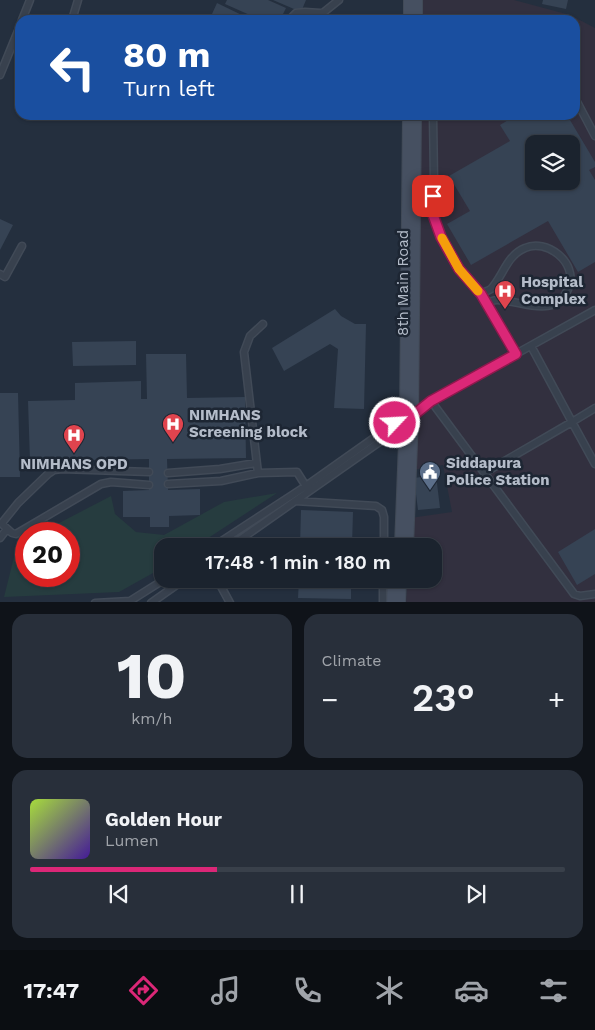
<!DOCTYPE html>
<meta charset="utf-8">
<style>
:root{--surface:#1b232e;--page:#282f3a;--text:#f1f3f6;--muted:#a0a4aa;--line:#39404a;--accent:#db2777}
body{margin:0;font-family:"Work Sans",sans-serif;background:var(--page);color:var(--text);height:100vh;display:flex;flex-direction:column;font-size:19px;white-space:nowrap}
*{box-sizing:border-box;margin:0}
p{font-size:16px;color:var(--muted)}
.icon{flex:none;width:28px;height:28px;fill:none;stroke:currentColor;stroke-width:2;stroke-linecap:round;stroke-linejoin:round}
.map{position:relative;height:602px;overflow:hidden}
.details{display:flex;flex-direction:column;gap:12px;padding:12px;background:#0f1319;flex:1}
.details>*{flex:none}
.guide{position:absolute;left:15px;top:15px;width:565px;height:105px;border-radius:15px;box-shadow:0 1px 4px #0004,0 0 0 1px var(--line);background:#1a4fa0;color:#fff;overflow:hidden}
.controls{position:absolute;left:525px;top:135px;display:grid;gap:10px}
.controls a{display:grid;place-items:center;width:55px;height:55px;border-radius:10px;background:var(--surface);box-shadow:0 1px 4px #0004,0 0 0 1px var(--line);font-size:25px}
.speed{position:absolute;left:15px;top:522px;display:flex;gap:10px;font-size:25px;font-weight:700;text-align:center}
.speed>*{display:grid;place-content:center;width:65px;height:65px;border-radius:50%;background:var(--surface);box-shadow:0 1px 4px #0004,0 0 0 1px var(--line);line-height:1}
.speed .limit{border:8px solid #d22;background:#fff;color:#111}
.pin{position:absolute;display:grid;place-items:center;width:42px;height:42px;color:#fff;margin:-21px;border-radius:10px;box-shadow:0 2px 8px #0006}
.me{position:absolute;width:55px;margin:-28px;rotate:65deg;stroke-linejoin:round;filter:drop-shadow(0 0 4px #0008)}
.turn{display:flex;align-items:center;gap:18px;height:105px;padding:0 25px;font-size:22px}
.turn .icon{width:65px;height:65px;stroke-width:2.5}
.turn b{display:block;font-size:35px;line-height:42px}
.big{font-size:38px;font-weight:600;line-height:1.1}
.details .card{flex:1;display:flex;flex-direction:column;justify-content:center;gap:8px;min-width:0;padding:0 18px;border-radius:15px;background:var(--page)}
.details .dial{align-items:center;gap:0}
.dial b{font-size:65px;line-height:1}
.song{display:flex;align-items:center;gap:15px}
.cover{width:60px;height:60px;border-radius:8px;background:linear-gradient(135deg,hsl(80 70% 55%),hsl(260 70% 35%))}
.played{height:5px;border-radius:2px;background:linear-gradient(90deg,var(--accent) 35%,var(--line) 35%)}
.keys{display:flex;justify-content:space-around;direction:ltr}
.heat{display:flex;justify-content:space-between;align-items:center;font-size:28px;direction:ltr}
.details .tiles{flex:1;display:grid;gap:12px;grid-template-columns:1fr 1fr}
.card:last-child{grid-column:span 2}
.trip{position:absolute;left:154px;top:538px;width:288px;height:50px;border-radius:15px;background:var(--surface);box-shadow:0 1px 4px #0004,0 0 0 1px var(--line);font-weight:600;line-height:50px;text-align:center}
.tabs{display:flex;height:80px;justify-content:space-around;align-items:center;background:#0b0e12;color:var(--muted)}
.tabs .icon{width:35px;height:35px}
.tabs .on{color:var(--accent)}
.tabs b{font-size:22px;color:var(--text)}
.map>svg:first-child{display:block}
</style>
<div class="map">
<svg width="595" height="603" viewBox="0 0 595 603">
<rect width="100%" height="100%" fill="#242f3e"/>
<path fill="#32303f" fill-rule="evenodd" d="M420,0H514L570,15L595,28V602L406,603L407,579H432V546H408L410,518L452,512L443,465L413,470L418,115H575V20H420ZM534,144H571V181H534Z"/>
<path fill="#263c3f" d="M277,493L196,546H162V568L119,592L4,597L17,545L26,540V576H69V534H38L111,496L115,514L136,532L164,535L224,502Z"/>
<path fill="#364354" fill-rule="evenodd" d="M227,0H268L286,8L280,20H261L225,4Z
M273,0H306L301,12Z
M543,0H568L566,9L542,4Z
M217,3L252,20H224L212,14Z
M517,115H567L595,162V167L589,170L595,180V262L578,272L548,221L471,265L447,224L470,211L449,176L510,141L500,125ZM534,144H571V181H534Z
M0,219L13,225L0,250Z
M335,309L341,316L355,324H366L364,409L334,408L338,349L330,344L284,371L272,348Z
M136,341V365L73,366L72,342Z
M146,354H186L187,398L245,397L246,458L167,459L168,490L200,489V515L169,516V527H150V517H123V491L149,490V459L30,461L28,401L75,400V383L141,381V399H147Z
M0,393H18L20,477H0Z
M436,475L440,508L418,510L414,478Z
M301,510L353,512L352,546H300Z
M595,529V574L577,585L558,552Z
M299,579H351V599L298,598Z"/>
<g fill="none" stroke-linecap="round" stroke-linejoin="round">
<g stroke="#414a57" stroke-width="9">
<path id="lane" d="M22,20L30,0
M72,20L78,0
M289,20L296,13L305,12L320,13L324,12L339,0
M0,75L20,26
M575,98L595,136
M433,115L434,181L432,212L441,237L459,269L481,294L516,354
M0,274L5,277L22,246
M481,294C484,292 488,291 491,289C503,276 507,255 525,248C546,238 578,262 569,287C555,321 522,300 497,300C494,300 490,302 486,303
M263,324L250,336L244,352L258,473L297,472L309,491
M531,346L572,422L595,408
M431,401L574,594L580,596L595,594
M149,472L62,469L54,470L48,474L18,503L2,523L3,525L12,533L16,534L101,484L111,482L149,485
M168,473L220,469L256,463
M484,473L572,422L595,464
M168,484L221,481L258,473
M295,501L376,506L382,510L384,517V546
M0,538L7,529
M214,546L306,486L395,423C397,422 400,422 403,421C412,418 423,407 431,401L595,310
M231,546L398,429L400,427L402,422
M217,579L230,603
M95,603L130,601L165,579
M151,603L185,579
M383,603V579"/>
</g>
<g stroke="#414a57" stroke-width="20">
<path id="secondary" d="M413,20V0
M404,546L409,417L412,115
M396,603L397,579"/>
</g>
<use href="#lane" stroke="#38414e" stroke-width="6"/>
<use href="#secondary" stroke="#465061" stroke-width="18"/>
</g>
<g fill="none" stroke-linecap="round" stroke-linejoin="round">
<g stroke="#8e194d" stroke-width="12">
<path id="route" d="M395,423L404,421L415,414L431,401L516,354L481,294L459,269L441,237L432,212L433,196"/>
</g>
<use href="#route" stroke="#db2777" stroke-width="9"/>
<path stroke="#f59e0b" stroke-width="9" d="M442,238L459,269L478,291"/>
</g>
<defs>
<g id="hospital-pin" transform="scale(1.125)"><path d="M0 17L-7.5 6A9.5 9.5 0 1 1 7.5 6Z" fill="#e0444e" stroke="#1d2633"/><path d="M-5-5h3v3.5h4V-5h3V5h-3V1.5h-4V5h-3Z" fill="#fff"/></g>
<g id="civic-pin" transform="scale(1.125)"><path d="M0 17L-7.5 6A9.5 9.5 0 1 1 7.5 6Z" fill="#5c6f8a" stroke="#1d2633"/><path d="M-.6-6.5H3V-4.5H.6V-3L4-1V1h2V6H-6V1h2V-1L-.6-3ZM-1.2 2.5V6h2.4V2.5Z" fill="#fff"/></g>
</defs>
<g fill-rule="evenodd">
<use href="#hospital-pin" x="505" y="291"/>
<use href="#hospital-pin" x="173" y="424"/>
<use href="#hospital-pin" x="74" y="435"/>
<use href="#civic-pin" x="430" y="472"/>
</g>
<g text-anchor="middle" stroke-width="5" stroke-linejoin="round" paint-order="stroke">
<g font-size="15" font-weight="bold" fill="#b4bcc9" stroke="#1d2633" text-anchor="start">
<text x="521" y="287">Hospital<tspan x="521" dy="17">Complex</tspan></text>
<text x="189" y="420">NIMHANS<tspan x="189" dy="17">Screening block</tspan></text>
<text x="446" y="468">Siddapura<tspan x="446" dy="17">Police Station</tspan></text>
<text x="74" y="469" text-anchor="middle">NIMHANS OPD</text>
</g>
<g font-size="15" fill="#b4bcc9" stroke="#1d2633">
<text transform="translate(403 283) rotate(-90)" y="5">8th Main Road</text>
</g>
</g>
</svg>
<div class="controls">
<a><svg class="icon" aria-label="layers" viewBox="0 0 24 24"><path d="M12 4l9 5-9 5-9-5zM3 14l9 5 9-5"/></svg></a>
</div>
<div class="speed"><div class="limit">20</div></div>
<div class="pin" style="left:433px;top:196px;background:#d93025"><svg class="icon" aria-label="arrive" viewBox="0 0 24 24"><path d="M6 21V4h12l-3 4 3 4H6"/></svg></div>
<svg class="me" style="left:395px;top:423px" viewBox="-20 -20 40 40"><circle r="17" fill="#db2777" stroke="#fff" stroke-width="3"/><path d="M0-11L8 9 0 5-8 9z" fill="#fff"/></svg>
<div class="trip">17:48 · 1 min · 180 m</div>
<div class="guide">
<div class="turn"><svg class="icon" aria-label="left" viewBox="0 0 24 24"><path d="M17 20v-9H6M10 6l-5 5 5 5"/></svg><div><b>80 m</b>Turn left</div></div>
</div>
</div>
<section class="details">
<div class="tiles">
<div class="card dial"><b>10</b><p>km/h</p></div>
<div class="card"><p>Climate</p>
<div class="heat"><a>−</a><b class="big">23°</b><a>+</a></div>
</div>
<div class="card">
<div class="song"><i class="cover"></i><div><b>Golden Hour</b><p>Lumen</p></div></div>
<div class="played"></div>
<div class="keys"><svg class="icon" aria-label="previous" viewBox="0 0 24 24"><path d="M18 5L8 12l10 7zM5 5v14"/></svg><svg class="icon" aria-label="pause" viewBox="0 0 24 24"><path d="M8 5v14M16 5v14"/></svg><svg class="icon" aria-label="next" viewBox="0 0 24 24"><path d="M6 5l10 7-10 7zM19 5v14"/></svg></div>
</div>
</div>
</section>
<nav class="tabs">
<b>17:47</b>
<svg class="icon on" aria-label="directions" viewBox="0 0 24 24"><path d="M12 3l9 9-9 9-9-9zM9 14v-3h6M13 9l2 2-2 2"/></svg>
<svg class="icon" aria-label="music" viewBox="0 0 24 24"><path d="M9 18V5l10-2v13"/><circle cx="6" cy="18" r="3"/><circle cx="16" cy="16" r="3"/></svg>
<svg class="icon" aria-label="phone" viewBox="0 0 24 24"><path d="M5 4h4l2 5-3 2q2 4 5 5l2-3 5 2v4C11 20 4 13 5 4z"/></svg>
<svg class="icon" aria-label="climate" viewBox="0 0 24 24"><path d="M12 3v18M4 7l16 10M4 17L20 7"/></svg>
<svg class="icon" aria-label="car" viewBox="0 0 24 24"><path d="M5 17H2v-5l4-1 3-4h7l3 4 3 1v5h-3M9 17h6M6 11h13"/><circle cx="7" cy="17" r="2"/><circle cx="17" cy="17" r="2"/></svg>
<svg class="icon" aria-label="filters" viewBox="0 0 24 24"><path d="M4 7h16M4 17h16"/><circle cx="9" cy="7" r="2"/><circle cx="15" cy="17" r="2"/></svg>
</nav>
